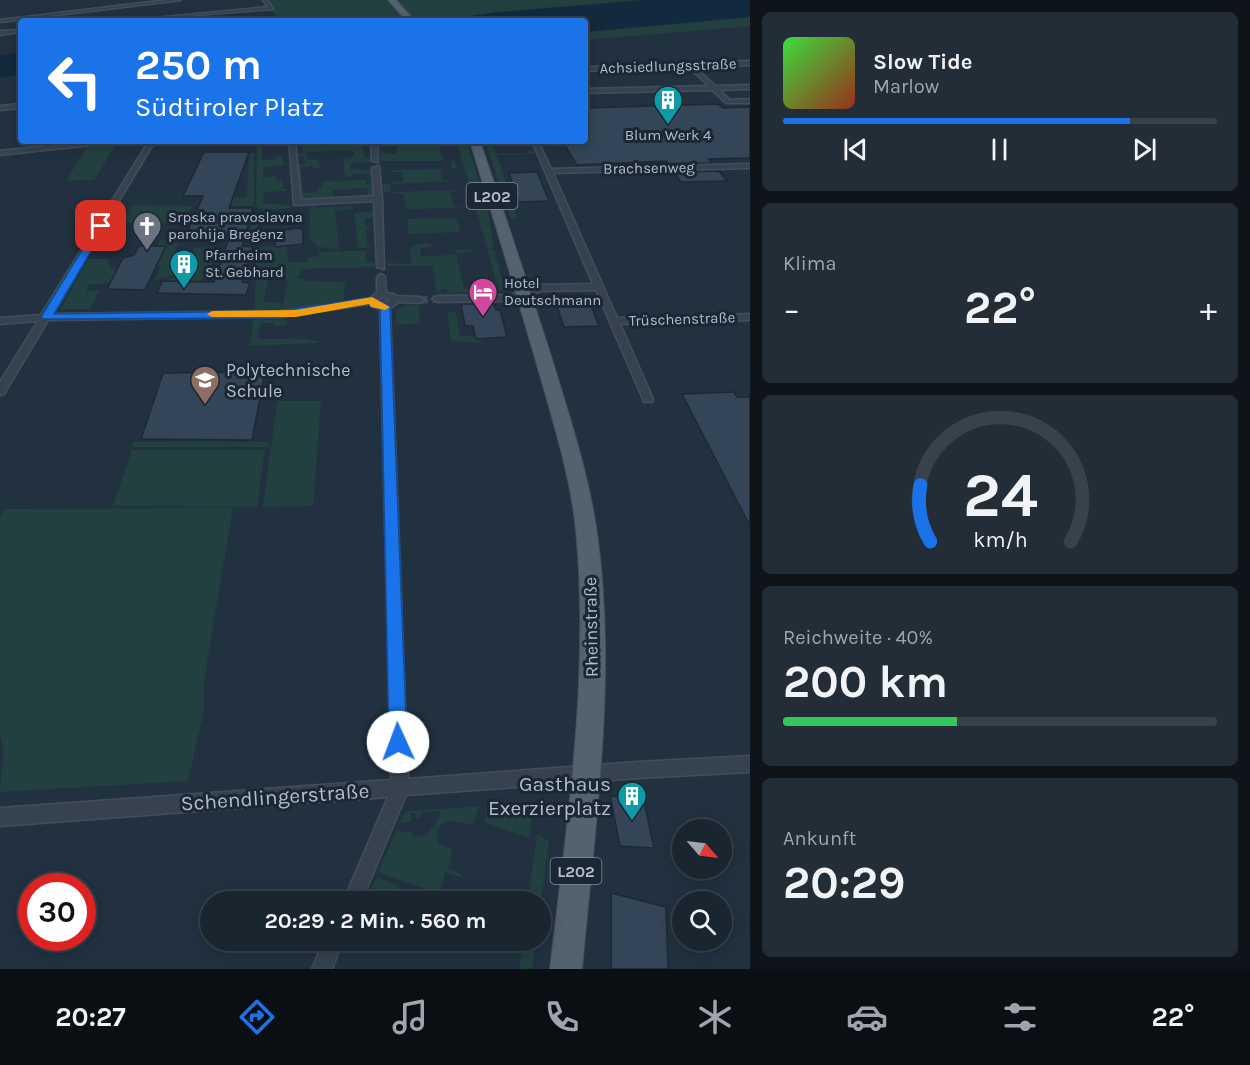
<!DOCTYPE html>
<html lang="de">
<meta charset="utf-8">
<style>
:root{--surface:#19252f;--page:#222d37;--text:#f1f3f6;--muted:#9fa5aa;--line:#37424b;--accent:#1a73e8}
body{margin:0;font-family:Karla,sans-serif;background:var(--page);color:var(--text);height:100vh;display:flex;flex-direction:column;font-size:22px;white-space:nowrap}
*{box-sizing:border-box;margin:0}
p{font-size:20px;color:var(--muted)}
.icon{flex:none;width:33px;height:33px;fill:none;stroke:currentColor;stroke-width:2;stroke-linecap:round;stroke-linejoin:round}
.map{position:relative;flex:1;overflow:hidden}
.details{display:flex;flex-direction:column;gap:12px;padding:12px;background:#0e141a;width:500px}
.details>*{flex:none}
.top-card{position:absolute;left:18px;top:18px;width:570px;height:126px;border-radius:6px;box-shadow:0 3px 15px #0003,0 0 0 2px var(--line);background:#1a73e8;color:#fff;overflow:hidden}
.needle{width:39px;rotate:118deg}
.fabs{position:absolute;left:672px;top:819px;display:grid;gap:12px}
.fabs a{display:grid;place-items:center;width:60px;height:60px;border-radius:50%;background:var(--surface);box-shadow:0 3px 15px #0003,0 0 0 2px var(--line);font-size:30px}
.speed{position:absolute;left:18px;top:873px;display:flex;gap:12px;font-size:30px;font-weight:700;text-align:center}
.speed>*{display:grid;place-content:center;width:78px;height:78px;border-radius:50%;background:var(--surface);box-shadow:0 3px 15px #0003,0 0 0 2px var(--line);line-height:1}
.speed .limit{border:9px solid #d22;background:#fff;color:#111}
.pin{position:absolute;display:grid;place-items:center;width:51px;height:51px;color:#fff;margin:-26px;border-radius:12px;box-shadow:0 3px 9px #0006}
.me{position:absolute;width:66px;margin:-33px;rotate:358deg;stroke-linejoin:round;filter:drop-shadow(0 0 4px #0008)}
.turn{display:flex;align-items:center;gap:21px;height:126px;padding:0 18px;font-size:27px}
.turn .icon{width:78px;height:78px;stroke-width:2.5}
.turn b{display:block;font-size:42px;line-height:51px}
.big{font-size:45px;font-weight:700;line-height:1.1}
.details .card{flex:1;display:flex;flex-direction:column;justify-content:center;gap:9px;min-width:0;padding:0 21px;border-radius:9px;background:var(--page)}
.details .dial{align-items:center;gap:0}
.dial svg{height:156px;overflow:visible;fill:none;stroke:var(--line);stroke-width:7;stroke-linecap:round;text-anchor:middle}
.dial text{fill:var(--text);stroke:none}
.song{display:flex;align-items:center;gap:18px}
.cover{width:72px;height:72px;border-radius:9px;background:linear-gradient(135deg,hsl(120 70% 55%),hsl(10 70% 35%))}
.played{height:6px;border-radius:3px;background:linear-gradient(90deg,var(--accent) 80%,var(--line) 80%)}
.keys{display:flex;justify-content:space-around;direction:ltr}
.heat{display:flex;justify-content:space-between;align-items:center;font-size:33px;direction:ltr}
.charge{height:9px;border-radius:4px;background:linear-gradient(90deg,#34c759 40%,var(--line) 0)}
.trip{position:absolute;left:200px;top:891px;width:351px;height:60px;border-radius:30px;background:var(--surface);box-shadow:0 3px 15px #0003,0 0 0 2px var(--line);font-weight:700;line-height:60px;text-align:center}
.dock{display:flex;height:96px;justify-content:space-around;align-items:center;background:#0a0f13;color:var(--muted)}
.dock .icon{width:42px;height:42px}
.dock .active{color:var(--accent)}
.dock b{font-size:27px;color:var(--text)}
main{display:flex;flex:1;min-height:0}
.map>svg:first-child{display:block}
</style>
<main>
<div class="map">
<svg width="751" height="969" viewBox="0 0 751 969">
<rect width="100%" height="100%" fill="#21313f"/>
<path fill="#234040" d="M266,0H642L419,21L416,18H393L402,21H230L276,16Z
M750,17V26L585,40V32Z
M118,141L94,180L66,181L88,145Z
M253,141H262V160L276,159V156L289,154L282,156L283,164L286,165L263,167V177L276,176L275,181L283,180V188L288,191L264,192L263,203L290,205V208L262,210L256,207L257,141Z
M302,141H305L306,144L362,141L364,158H371V162L350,163V169L371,170L372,176L369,177L368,174H353L350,177L348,175L347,177H342L345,176L343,159L355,156L353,150L306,152L307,159L318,160L320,168H314L313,166L300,167L303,193L317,192V189L323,188V181L370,180L372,181H366V184H372L373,196L362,197L368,195L367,188L333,190V197L353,196V198L301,201L298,165L305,164L304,156L296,157V154L303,153Z
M396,141H438L441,155L447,156H442L443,161H381L379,144L383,153L397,154Z
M457,141H467L488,212L494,246L491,247L492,250H495L496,257H493L497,260L504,287L502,290L499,291L498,288L500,286L497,284Z
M485,141H492L496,154L529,153L528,151L533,150L532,145L536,154L497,155L517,218L511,219Z
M249,153H254V206H230L233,197H247Z
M451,161H454L456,168L441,170L443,180L455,181L392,184V182L403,181L402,172H391L390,170L452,169Z
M383,184H390L391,192L458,190L450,192L454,206L463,208L406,209L404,194L384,192Z
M132,205L192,206L184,223L122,222Z
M312,205H315V208L353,206V209L335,211L339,249L318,247L309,238L310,211L308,210Z
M373,212V218H365L366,227H373L366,229L367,246L374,247L358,248L354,213Z
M258,213L257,247L287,246L288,262H307V258L319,256V252L341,251L342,255L343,251H366V262H375V267L300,269L298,279H304V281L345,282L344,300L289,309H282L288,283L286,282L287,276L269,275L263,302L283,303L281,309H255L256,242L207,241L250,231L255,214Z
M456,218L460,232L409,234L407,219Z
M102,239L174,240L172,243H179L173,257L180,262L193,253L195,247L218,248L215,255H211L208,262L212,263L211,266H207L204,274L208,275V277H203L201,281H159L184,276L185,273L155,280L161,267L157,265L161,256L157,246L160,240Z
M429,243L433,247L420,248L421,256L455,255L457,250H478L456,254L464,289H483L484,292L449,293L447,289H441V293H437L432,266H388L387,263L411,264L410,248L416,246V244Z
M88,259H108L109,266L116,271L109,283L87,285V292L100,290L90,309H61Z
M418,305L420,322L416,324L395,325L397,309L405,305Z
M447,312H456L460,336H473L483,343L451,341Z
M254,319L287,320L286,325L274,326V323H260L257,339H310V341H316V343L249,346Z
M277,401H321L313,506L263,507Z
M134,442H270L269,447H132Z
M132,450H265L257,507L113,506Z
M233,508L208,657L204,686V710L188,781L0,792C0,771 7,756 0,735V517L5,509Z
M516,805L533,810L529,838L484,822L488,806Z
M479,806L473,825L448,820C439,825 435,832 439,843L452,850L448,869L463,875V878L445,872L440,892L459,899L458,901L381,873L379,870L396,831L411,832L412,837C428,839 436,825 441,811L421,812V817L416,818L415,813H411V822H400L405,812Z
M537,834L549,841L540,910V902L528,901Z
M379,878L399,886L395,901H379L371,898L369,901H366L375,880Z
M523,941H536L532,969H519Z"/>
<path fill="#13293e" d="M642,0H750V17L585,32V21H436L498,12Z
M21,53V75L0,77V55Z"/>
<path fill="#334556" stroke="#1d2936" stroke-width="1.5" d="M718,104L723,108L750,107V158L709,159L712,163L668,164L667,161L577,165L562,141H585V108Z
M204,152H249L229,208H253L242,246L253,247L242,282L250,283L246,295L157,293L162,281L214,282L228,241L184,240L203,196H183Z
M719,171L727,181L681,182L674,172Z
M537,172L549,201L519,202L509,173Z
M300,228L303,230V244L275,247L276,231Z
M139,246H166L145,290L107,289L123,258L134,255Z
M553,295H587L599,326L564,327Z
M461,304H494L496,310H500L507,337L476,339L473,326H465Z
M265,372L252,440L141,439L163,373Z
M734,392L737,397H750V526L682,394Z
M610,796L643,797L654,848L620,846Z
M611,893L666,907L668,969H611Z"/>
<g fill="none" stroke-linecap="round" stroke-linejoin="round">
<path stroke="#374654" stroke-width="8" stroke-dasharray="8 4.5" stroke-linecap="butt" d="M420,300L437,299"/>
<g stroke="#424e5b" stroke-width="3">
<path id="minor" d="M167,0H181L0,22V20Z
M263,0H267L273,9L124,21L268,7Z
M21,30V32L0,35V31Z
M751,61V65L695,67L715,86L751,85V89L719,90L730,100L751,99V103H726L712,90L585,93V89L709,86L689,67L585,71V67Z
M21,104V108L0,110V106Z
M91,141H112L109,143L0,155V151Z
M149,141H155L51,314L281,311L369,299L377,293V277L381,274L385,277L386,293L394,294L396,296L420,297L425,300L420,303L399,302L390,308L408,779L638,762L751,756V772L638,778L406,795L361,902H343L388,797L0,826V808L391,780L380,309L375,308L370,304L281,317L48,320L4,394L0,395V382L38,321L0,324V318L41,315ZM381,298H388L389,301L380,303L378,301Z
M289,141H295L301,200L374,196L372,168L379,166L382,198L384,269L377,267L374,201L294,205Z
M371,141H377L378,162L372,161Z
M532,141H538L551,169L751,164V168L553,173L617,318L751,314V320L620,324L653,399L652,402H644L643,399L596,290L541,291L511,301L437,302L432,299L437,296L510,295L540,285L593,284Z
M324,940H343L332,969H312Z"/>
</g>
<g stroke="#424e5b" stroke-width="2">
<path id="primary" d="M388,0H396L415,21H407Z
M470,141H480C504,213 528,284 551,356C568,412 587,468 596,527C618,673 595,823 582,969H550C567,824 590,677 576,530C570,472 551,415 535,358C514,286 492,213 470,141Z"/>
</g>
<use href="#minor" fill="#36424f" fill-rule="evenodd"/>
<use href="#primary" fill="#53626f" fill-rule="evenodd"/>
</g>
<path fill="#1a73e8" stroke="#114b97" stroke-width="1.5" d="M98,224L106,226L54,314L280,311L372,297L390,307L407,742L405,748L398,751L392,748L389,742L380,309L371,307L369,304L280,318L43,319L41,317Z"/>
<path fill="#f59e0b" d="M372,297L390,307L385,310L371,307L369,304L296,317H212L207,314L212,311L296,310Z"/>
<defs>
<g id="building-pin" transform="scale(1.5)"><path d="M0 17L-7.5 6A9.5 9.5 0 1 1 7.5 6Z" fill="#0f9aa8" stroke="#1b2734"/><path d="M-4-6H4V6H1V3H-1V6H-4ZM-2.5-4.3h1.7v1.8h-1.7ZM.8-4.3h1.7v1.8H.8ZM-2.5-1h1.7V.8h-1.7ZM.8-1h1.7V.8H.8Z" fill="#fff"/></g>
<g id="church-pin" transform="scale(1.5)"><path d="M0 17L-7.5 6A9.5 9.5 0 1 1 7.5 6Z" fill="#6b7280" stroke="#1b2734"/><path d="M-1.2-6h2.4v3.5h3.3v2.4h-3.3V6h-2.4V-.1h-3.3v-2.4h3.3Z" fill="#fff"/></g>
<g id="hotel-pin" transform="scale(1.5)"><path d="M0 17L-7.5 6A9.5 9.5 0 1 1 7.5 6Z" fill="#d1479c" stroke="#1b2734"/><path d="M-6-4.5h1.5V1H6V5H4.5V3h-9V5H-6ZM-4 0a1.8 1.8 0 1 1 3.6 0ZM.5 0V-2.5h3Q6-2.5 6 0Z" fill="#fff"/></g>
<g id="school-pin" transform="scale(1.5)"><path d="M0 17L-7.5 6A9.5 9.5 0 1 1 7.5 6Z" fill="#8d6e63" stroke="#1b2734"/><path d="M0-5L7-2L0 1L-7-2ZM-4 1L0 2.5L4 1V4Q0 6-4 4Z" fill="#fff"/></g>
</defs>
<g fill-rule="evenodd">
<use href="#building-pin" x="668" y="100"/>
<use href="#church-pin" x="147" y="226"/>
<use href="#building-pin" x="184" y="264"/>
<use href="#hotel-pin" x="483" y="292"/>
<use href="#school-pin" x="205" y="380"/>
<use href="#building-pin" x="632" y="796"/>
</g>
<g text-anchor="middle" stroke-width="6" stroke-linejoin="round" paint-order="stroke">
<g font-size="15" fill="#b1bdca" stroke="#1b2734">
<text transform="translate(668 66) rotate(-2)" y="5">Achsiedlungsstraße</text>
<text transform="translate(649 168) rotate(-1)" y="5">Brachsenweg</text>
<text transform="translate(682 319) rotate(-2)" y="5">Trüschenstraße</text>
</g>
<g font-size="15" fill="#b1bdca" stroke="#1b2734" text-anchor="start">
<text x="668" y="140" text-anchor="middle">Blum Werk 4</text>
<text x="168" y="222">Srpska pravoslavna<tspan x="168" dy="17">parohija Bregenz</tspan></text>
<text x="205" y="260">Pfarrheim<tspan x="205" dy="17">St. Gebhard</tspan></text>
<text x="504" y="288">Hotel<tspan x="504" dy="17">Deutschmann</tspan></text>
</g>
<g fill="#1b2734" stroke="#84909d" stroke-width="1.5">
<rect x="466.5" y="183" width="51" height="26" rx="4.5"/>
<rect x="550.5" y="858" width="51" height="26" rx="4.5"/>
</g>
<g font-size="16" font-weight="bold" fill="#b1bdca">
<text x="492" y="202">L202</text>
<text x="576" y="877">L202</text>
</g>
<g font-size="18" fill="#b1bdca" stroke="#1b2734" text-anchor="start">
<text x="226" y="376">Polytechnische<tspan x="226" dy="21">Schule</tspan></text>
</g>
<g font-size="18" fill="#b1bdca" stroke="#1b2734">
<text transform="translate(591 627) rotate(-91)" y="6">Rheinstraße</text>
</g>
<g font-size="21" fill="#b1bdca" stroke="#1b2734" text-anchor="end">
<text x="611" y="791">Gasthaus<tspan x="611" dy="24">Exerzierplatz</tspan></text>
</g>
<g font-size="21" fill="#b1bdca" stroke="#1b2734">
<text transform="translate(275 797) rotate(-4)" y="7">Schendlingerstraße</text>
</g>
</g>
</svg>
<div class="fabs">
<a><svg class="needle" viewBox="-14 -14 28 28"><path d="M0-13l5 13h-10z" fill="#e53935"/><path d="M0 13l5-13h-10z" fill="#9fa5aa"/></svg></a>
<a><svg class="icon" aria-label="search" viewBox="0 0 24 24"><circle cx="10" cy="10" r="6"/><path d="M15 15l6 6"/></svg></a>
</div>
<div class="speed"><div class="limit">30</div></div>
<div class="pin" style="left:101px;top:226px;background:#d93025"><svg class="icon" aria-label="arrive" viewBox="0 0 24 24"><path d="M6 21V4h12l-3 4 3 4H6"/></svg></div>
<svg class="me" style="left:398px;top:742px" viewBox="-20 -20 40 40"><circle r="19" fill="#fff"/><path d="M0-13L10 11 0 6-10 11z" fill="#1a73e8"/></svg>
<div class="trip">20:29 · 2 Min. · 560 m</div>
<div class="top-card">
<div class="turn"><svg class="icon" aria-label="left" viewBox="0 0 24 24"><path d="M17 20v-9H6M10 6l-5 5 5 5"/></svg><div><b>250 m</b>Südtiroler Platz</div></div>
</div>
</div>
<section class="details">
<div class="card">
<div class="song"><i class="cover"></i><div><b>Slow Tide</b><p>Marlow</p></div></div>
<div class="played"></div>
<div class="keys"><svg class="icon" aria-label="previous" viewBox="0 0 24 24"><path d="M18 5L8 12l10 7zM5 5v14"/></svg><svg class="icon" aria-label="pause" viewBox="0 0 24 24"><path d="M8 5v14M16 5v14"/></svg><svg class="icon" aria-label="next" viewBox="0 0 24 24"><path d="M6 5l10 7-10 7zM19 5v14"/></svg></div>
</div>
<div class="card"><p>Klima</p>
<div class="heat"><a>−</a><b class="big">22°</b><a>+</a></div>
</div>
<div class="card dial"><svg viewBox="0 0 100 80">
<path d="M14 69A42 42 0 1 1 86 69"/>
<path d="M14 69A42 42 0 0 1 9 40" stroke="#1a73e8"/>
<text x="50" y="56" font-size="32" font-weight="700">24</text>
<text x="50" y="72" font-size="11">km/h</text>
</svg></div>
<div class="card"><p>Reichweite · 40%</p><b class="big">200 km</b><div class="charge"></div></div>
<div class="card"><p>Ankunft</p><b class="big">20:29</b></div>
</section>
</main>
<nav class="dock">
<b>20:27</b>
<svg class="icon active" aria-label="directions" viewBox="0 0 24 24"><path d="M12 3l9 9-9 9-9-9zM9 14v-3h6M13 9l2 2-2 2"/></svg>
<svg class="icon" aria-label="music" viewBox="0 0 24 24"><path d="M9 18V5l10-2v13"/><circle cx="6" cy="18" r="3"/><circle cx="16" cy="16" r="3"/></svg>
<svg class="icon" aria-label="phone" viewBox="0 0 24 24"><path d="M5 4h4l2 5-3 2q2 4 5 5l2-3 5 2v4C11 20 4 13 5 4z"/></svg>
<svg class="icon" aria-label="climate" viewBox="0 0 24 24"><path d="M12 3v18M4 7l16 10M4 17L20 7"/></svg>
<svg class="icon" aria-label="car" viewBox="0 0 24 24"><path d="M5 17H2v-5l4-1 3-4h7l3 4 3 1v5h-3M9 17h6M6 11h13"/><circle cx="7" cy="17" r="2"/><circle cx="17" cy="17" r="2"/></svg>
<svg class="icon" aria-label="filters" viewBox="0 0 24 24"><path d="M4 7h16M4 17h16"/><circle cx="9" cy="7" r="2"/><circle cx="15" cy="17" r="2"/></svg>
<b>22°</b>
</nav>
